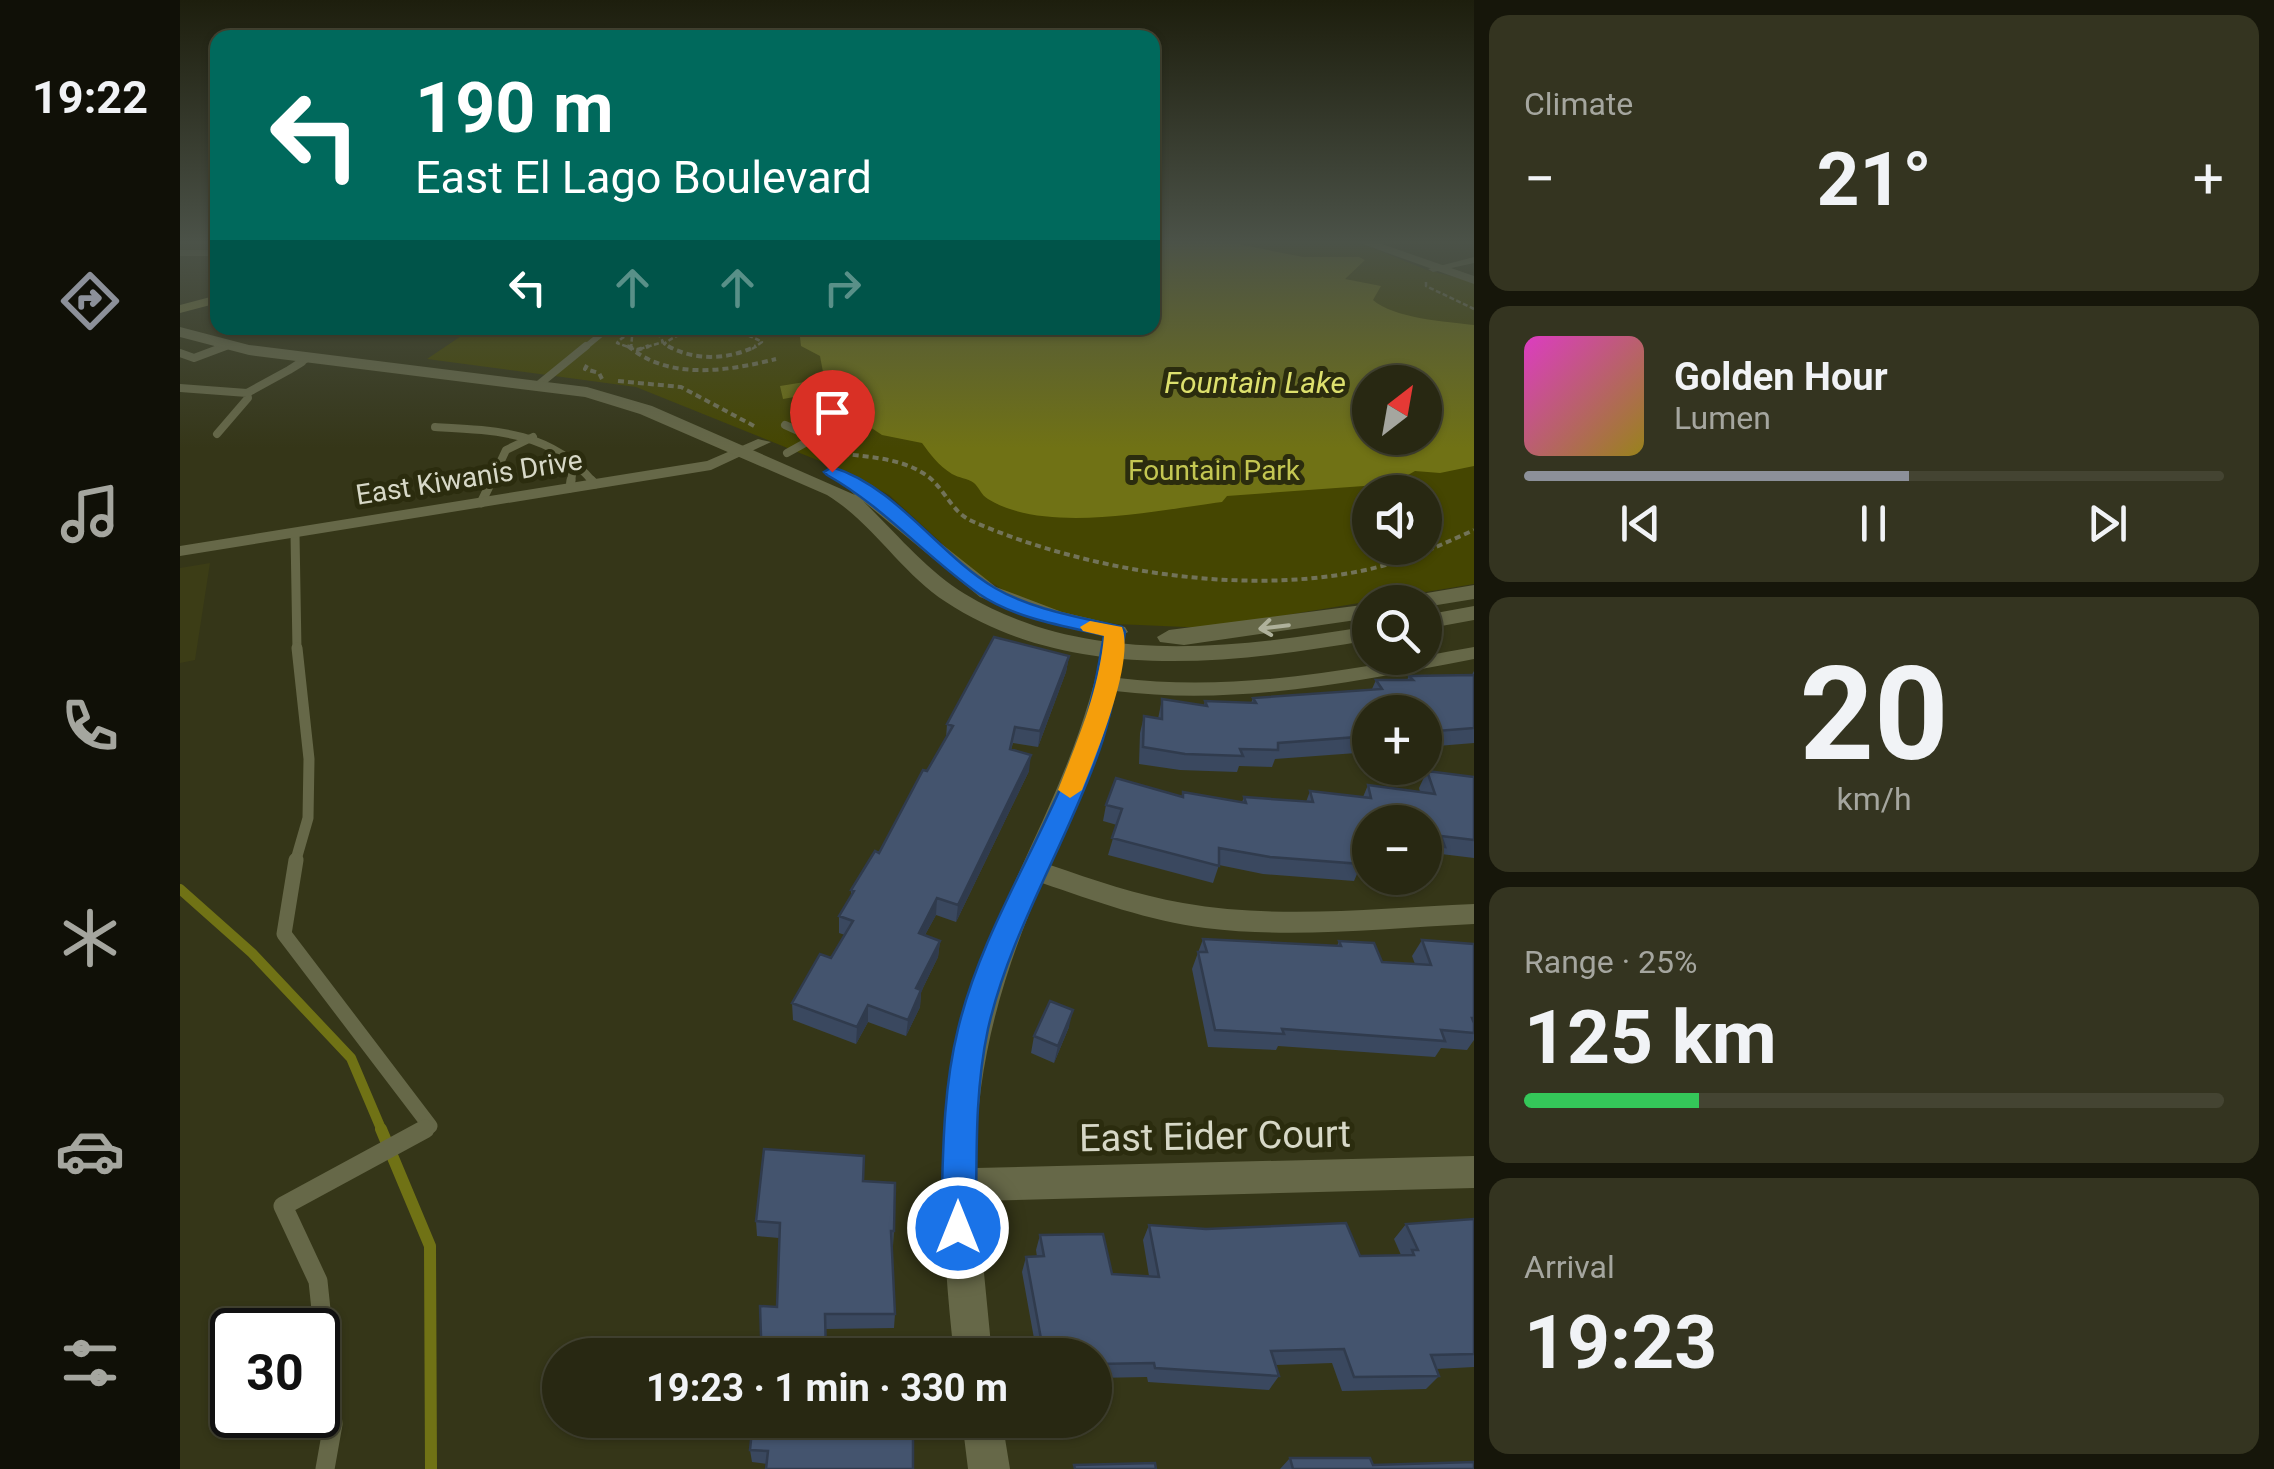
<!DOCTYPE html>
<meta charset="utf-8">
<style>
:root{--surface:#282812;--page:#343420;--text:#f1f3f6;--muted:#a5a69f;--line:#444432;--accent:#8c9099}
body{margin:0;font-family:Roboto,sans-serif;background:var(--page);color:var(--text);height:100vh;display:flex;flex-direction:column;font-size:38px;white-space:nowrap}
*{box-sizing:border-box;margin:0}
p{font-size:32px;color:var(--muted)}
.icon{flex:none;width:55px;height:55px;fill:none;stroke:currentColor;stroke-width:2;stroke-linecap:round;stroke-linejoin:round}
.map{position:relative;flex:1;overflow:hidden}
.details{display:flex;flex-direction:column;gap:15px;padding:15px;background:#16160a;width:800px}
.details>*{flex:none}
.top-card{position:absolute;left:30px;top:30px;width:950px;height:305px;border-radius:20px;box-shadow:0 2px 8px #0004,0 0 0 2px var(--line);background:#00695c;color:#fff;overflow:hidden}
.needle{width:65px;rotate:31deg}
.controls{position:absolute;left:1172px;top:365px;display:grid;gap:20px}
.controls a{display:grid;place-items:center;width:90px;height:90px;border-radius:50%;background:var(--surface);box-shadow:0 2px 8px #0004,0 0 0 2px var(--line);font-size:50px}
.speed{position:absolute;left:30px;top:1308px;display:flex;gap:20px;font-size:50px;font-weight:700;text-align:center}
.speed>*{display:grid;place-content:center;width:130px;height:130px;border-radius:50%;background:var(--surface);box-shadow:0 2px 8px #0004,0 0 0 2px var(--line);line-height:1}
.speed .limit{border:5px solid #111;border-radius:15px;background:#fff;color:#111}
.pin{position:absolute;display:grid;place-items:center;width:85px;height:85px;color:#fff;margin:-102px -42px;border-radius:50% 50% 50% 0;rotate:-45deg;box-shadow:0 0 10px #0007}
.pin .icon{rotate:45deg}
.me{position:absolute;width:110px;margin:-55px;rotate:0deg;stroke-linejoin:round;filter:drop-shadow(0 0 8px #0008)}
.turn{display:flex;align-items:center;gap:35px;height:210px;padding:0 40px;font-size:45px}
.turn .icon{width:130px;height:130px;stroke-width:2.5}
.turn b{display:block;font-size:70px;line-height:85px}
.lanes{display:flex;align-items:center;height:95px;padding:0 40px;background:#0003;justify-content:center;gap:50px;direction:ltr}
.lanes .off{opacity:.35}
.big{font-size:75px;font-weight:700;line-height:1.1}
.details .tile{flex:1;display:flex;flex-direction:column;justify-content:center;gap:15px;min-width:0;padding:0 35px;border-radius:20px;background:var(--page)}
.details .dial{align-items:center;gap:0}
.dial b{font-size:130px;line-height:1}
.song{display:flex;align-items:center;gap:30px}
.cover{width:120px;height:120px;border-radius:15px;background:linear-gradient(135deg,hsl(310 70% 55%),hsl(50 70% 35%))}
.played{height:10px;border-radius:5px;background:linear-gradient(90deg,var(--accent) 55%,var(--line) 55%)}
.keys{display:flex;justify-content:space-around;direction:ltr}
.heat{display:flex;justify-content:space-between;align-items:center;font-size:55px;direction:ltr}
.charge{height:15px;border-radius:8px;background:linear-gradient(90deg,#34c759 25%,var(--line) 0)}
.trip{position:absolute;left:362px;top:1338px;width:570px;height:100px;border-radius:50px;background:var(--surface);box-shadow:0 2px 8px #0004,0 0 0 2px var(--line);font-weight:700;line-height:100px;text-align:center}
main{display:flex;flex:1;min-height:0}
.menu{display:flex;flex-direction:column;width:180px;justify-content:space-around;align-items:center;background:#101007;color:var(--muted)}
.menu .icon{width:70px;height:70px}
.menu .on{color:var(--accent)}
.menu b{font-size:45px;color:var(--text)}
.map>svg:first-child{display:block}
</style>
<main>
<nav class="menu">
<b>19:22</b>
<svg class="icon on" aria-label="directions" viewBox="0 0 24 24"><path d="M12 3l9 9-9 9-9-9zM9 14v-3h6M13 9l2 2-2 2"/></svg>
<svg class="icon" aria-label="music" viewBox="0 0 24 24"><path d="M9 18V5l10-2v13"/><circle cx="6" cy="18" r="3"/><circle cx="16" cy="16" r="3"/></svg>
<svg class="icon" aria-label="phone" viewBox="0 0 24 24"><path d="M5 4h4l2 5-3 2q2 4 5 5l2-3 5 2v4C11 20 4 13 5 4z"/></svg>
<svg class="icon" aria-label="climate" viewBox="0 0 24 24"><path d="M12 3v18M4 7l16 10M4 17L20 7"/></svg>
<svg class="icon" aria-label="car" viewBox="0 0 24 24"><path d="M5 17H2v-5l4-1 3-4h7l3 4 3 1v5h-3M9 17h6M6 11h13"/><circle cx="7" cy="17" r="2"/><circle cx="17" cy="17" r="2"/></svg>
<svg class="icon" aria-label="filters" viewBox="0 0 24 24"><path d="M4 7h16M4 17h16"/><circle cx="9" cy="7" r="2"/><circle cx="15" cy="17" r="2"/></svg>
</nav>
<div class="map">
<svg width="1294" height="1469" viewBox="0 0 1294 1469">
<rect width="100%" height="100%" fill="#353618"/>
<path fill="#3c3d16" d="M30,563L15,660L0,663V568Z"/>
<path fill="#454601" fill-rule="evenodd" d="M973,242H1178L1247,270L1294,282V584L1029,628L936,624L874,612L830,594L792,571L709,495L662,470L456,387L247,359L293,328H972ZM1190,382H1245V438H1190ZM1190,492H1245V548H1190Z"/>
<path fill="#707215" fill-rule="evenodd" d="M973,242H1048L1123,257H1179L1185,260L1165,279L1201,286L1193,300C1213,318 1267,322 1294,325V466L1260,473L1235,471L1221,479L1184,486L1047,496L1042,502C978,510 866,535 808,499C801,495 799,487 794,483C787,478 779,478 772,474C758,465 750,454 742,443L702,435L690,427L692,402C673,394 651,380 631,389V394L603,399L600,386L631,381L643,372L640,356L621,346L620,337L606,328H972ZM1190,382H1245V438H1190Z"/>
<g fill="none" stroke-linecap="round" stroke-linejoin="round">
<path stroke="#707215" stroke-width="10" d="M0,889L72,953L171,1058L202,1131"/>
<path stroke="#707215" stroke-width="12" d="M201,1129L250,1246L251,1469"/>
<path stroke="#727359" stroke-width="2.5" stroke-dasharray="5 2.5" stroke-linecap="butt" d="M1246,282V286L1294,309
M451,349L452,337L469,328
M454,349L437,343C447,330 465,334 480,336L483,342L460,349
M492,349L484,344C510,323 554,326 582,342L572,349"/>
<path stroke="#727359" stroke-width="4" stroke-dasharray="6 4" stroke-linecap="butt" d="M447,346L457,350L469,346
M448,346C489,381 548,371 596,359
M488,346C514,361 549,360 576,346
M407,365L405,369L419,373L422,379
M438,381L501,387L576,427
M643,451C676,457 717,455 746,475C765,488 771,513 794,522C911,573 1078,599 1202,566C1235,557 1263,544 1294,530"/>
<path stroke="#666848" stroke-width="6" d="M0,253H38
M39,349L47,346
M403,349L425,331"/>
<path stroke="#666848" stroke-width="8" d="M0,353L14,358L46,346
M122,362L109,370L127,358
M357,386L406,346
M0,388L67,393
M605,425L634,438L607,453
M255,427C316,430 372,432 413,482
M37,434L68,398L67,393L109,370
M311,482L326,450L353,437
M391,482L394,460"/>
<path stroke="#666848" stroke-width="9" d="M411,480L415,484
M390,488L391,480
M301,503L312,480
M115,534L117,650"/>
<path stroke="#666848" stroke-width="11" d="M115,863L128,818L129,759L117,648"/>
<path stroke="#666848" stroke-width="15" d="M116,860L104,934L250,1126L241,1131"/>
<path stroke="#666848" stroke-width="19" d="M145,1469L153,1424L138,1281L103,1206L245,1129"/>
<path fill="#666848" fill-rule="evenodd" d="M1294,257V263L1253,272L1248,269Z
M578,439L591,442L531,470L0,556V546L527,461Z
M935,625L945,631L938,678C1060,693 1177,668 1294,647V659C1174,682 1058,706 935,691L916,758L870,865C914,880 957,895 1003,903C1099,920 1198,908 1294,904V924C1205,928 1114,939 1025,928C969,921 915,901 862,883C822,975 795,1067 796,1168L1294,1156V1188L797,1201L812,1355H774C759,1220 753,1086 803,957C846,845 906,752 925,631Z
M782,1420H822L830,1469H788Z"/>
<path fill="#666848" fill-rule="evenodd" d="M1177,242H1196L1294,276V284Z
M0,327L69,345L407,387L472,406L675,495L664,484L667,480H681L816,587L882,612L945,627L948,632L936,639L867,623L800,597L683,501C716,533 746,570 785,594C908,668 1056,648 1190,626V640C1051,664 891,684 766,602C721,573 693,523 647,495L460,414L405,397L69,355L0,337Z
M1294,585V599L1245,607V602H1223L1235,595Z
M1190,604V618L1004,645L980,642L977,637L989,630Z
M1294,606V620L1245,629V615Z"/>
<path fill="#747640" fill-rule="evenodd" d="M38,295V303L0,313V305Z"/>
</g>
<path fill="#3a485f" d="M889,656L886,672L858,747L833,743L831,750L849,771L776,922L756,915L745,935L760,941L758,957L741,992L740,1007L726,1036L688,1022L676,1044L613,1020L612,1003L651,958L665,935L659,933V916L671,897V890L699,853L747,771L766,738L767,724Z
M1294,671V743L1245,747V712H1190V752L1095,759L1092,767L1059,766L1057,772L1000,770L959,764L960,733L964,716L978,719L982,699L1024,705L1025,701L1071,703L1073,698L1192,689L1196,680H1227L1229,676L1292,675Z
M1247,771L1294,777V858L1261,854L1256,863L1245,862V822H1190V868L1180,867L1174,881L1083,874L1039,865L1033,883L928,855L937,825L923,821L926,805L1002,797L1003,792L1062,802L1064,797L1126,802L1130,791L1183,797L1188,785L1240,792L1239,788Z
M1023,939L1157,946L1159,941L1202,962L1235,964L1232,956L1242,940L1294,944V1040L1287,1050L1261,1048L1255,1057L1098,1046L1096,1050L1028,1047L1012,969Z
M889,1027L874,1063L851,1053L854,1036Z
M683,1181L714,1231L713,1246H712L715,1314L714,1328L646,1329L597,1307L599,1238L577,1236L576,1221Z
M1294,1219V1367L1256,1369L1259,1376L1246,1389L1162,1391L1152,1363L1096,1365L1099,1376L1089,1390L968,1382L967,1377L915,1378V1355H857L842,1272L846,1257H857L856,1250L860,1235L932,1274L969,1276L963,1240L969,1225L1180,1256L1221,1255L1214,1239L1226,1224Z
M733,1420L587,1464L572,1462L570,1450Z
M1110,1458L1193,1465L1294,1469H1100Z"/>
<path fill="#303b4d" d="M889,656L886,672L858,747L860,731Z
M851,755L849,771L776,922L778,905Z
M757,898L756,915L737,949L739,933Z
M760,941L758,957L741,992L740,1007L726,1036L728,1020L736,988Z
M688,1005V1022L676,1044L677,1027Z
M893,1010L889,1027L874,1063L878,1046Z"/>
<path fill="#44546e" stroke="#303b4d" stroke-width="2.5" d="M814,637L889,656L860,731L835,727L830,749L851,755L778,905L757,898L739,933L760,941L736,988L741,990L728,1020L688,1005L677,1027L612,1003L640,954L651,958L673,921L659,916L674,891L671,890L695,851L699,853L743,770L747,771L773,726L767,724Z
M1294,675V728L1245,732V712H1190V736L1098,743V750L1060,749L1063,756L1005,754L963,747L964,716L982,719V699L1027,706L1025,701L1076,703L1073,698L1202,689L1196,680H1233L1229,676Z
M1247,771L1294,777V840L1261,836L1265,847L1245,844V822H1190V850L1177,849L1182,864L1090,857L1039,848V866L932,838L942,809L926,805L936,778L1003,797V792L1066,803L1064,797L1133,802L1130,791L1191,798L1188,785L1255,794Z
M1023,939L1161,946L1159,941L1194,943L1202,962L1251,965L1242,940L1294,944V1018H1292L1294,1023V1033L1261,1030L1265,1041L1102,1029L1104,1034L1035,1030L1018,952H1027Z
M870,1001L893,1010L878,1046L854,1036Z
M584,1149L684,1156L683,1181L715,1183L714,1231H711L715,1314H645L646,1355H579L581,1336L580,1306L597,1307L600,1223L576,1221Z
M1294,1219V1354L1251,1355L1259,1376L1174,1377L1164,1349L1091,1351L1099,1376L975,1368L974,1363L915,1364V1355H864L846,1257L864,1256L860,1235L923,1234L932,1274L979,1277L969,1225L1026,1229L1166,1223L1180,1256L1234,1255L1232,1250H1238L1226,1224Z
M573,1420H733V1469H586L588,1451L570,1450Z
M1110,1458H1190L1193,1465L1294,1462V1469H1113Z
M975,1463L976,1469H895L894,1465Z"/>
<defs><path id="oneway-shaft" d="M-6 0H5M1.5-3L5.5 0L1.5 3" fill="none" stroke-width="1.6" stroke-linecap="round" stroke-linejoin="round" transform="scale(2.5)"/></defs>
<use stroke="#afb19b" href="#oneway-shaft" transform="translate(1094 627) rotate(173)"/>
<linearGradient id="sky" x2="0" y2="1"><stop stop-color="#1d1e0d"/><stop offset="0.54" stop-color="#4b5248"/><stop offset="1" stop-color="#4b5248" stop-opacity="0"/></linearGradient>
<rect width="1294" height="448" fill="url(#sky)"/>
<path fill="#1a73e8" stroke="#114b97" stroke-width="2.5" d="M652,467C717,487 758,554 815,588C853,610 900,617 942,627L945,632C938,673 933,712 919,751C886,845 830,932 808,1029C794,1094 797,1161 796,1228L791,1240L778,1245L766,1240L761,1228C763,1161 762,1094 778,1029C801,933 859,846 895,754C910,715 917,676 924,635C883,626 834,618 799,594C746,557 704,507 647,475L644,472Z"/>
<path fill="#f59e0b" d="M910,621L942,627C955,662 916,754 902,790L890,798L878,790C898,739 919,691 924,636L903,631L900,627Z"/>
<g text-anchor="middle" stroke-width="10" stroke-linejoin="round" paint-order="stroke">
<g font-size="28" fill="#c4c752" stroke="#2b2c0e">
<text x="1034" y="480">Fountain Park</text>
</g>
<g font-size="28" fill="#d7d8c7" stroke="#2b2c0e">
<text transform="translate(289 477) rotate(-9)" y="10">East Kiwanis Drive</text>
</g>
<g font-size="30" font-style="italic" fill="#dde06d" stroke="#2b2c0e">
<text x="1075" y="393">Fountain Lake</text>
</g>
<g font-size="38" fill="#d7d8c7" stroke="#2b2c0e">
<text transform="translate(1035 1136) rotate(-1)" y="13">East Eider Court</text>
</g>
</g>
</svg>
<div class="controls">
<a><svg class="needle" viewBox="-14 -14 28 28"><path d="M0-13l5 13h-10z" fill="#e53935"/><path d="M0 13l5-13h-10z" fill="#a5a69f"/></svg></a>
<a><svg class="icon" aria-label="sound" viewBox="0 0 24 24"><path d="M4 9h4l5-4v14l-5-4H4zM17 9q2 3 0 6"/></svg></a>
<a><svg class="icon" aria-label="search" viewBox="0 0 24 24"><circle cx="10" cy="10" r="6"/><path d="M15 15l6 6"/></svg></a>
<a>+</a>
<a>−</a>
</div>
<div class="speed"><div class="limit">30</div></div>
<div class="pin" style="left:652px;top:472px;background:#d93025"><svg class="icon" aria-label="arrive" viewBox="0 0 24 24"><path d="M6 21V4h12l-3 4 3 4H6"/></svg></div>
<svg class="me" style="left:778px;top:1228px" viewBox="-20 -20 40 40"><circle r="17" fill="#1a73e8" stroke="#fff" stroke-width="3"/><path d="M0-11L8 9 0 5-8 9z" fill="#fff"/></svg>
<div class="trip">19:23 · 1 min · 330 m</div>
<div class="top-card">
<div class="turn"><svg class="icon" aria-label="left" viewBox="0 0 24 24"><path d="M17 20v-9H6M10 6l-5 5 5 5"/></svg><div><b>190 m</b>East El Lago Boulevard</div></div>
<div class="lanes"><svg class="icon" aria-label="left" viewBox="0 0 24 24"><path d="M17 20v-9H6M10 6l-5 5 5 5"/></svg><svg class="icon off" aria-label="ahead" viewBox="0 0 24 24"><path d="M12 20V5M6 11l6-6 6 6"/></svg><svg class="icon off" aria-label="ahead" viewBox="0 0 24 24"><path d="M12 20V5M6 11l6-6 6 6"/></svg><svg class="icon off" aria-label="right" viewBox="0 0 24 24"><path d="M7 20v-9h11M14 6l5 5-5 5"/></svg></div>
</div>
</div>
<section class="details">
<div class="tile"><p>Climate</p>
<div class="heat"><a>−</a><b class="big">21°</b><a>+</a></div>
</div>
<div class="tile">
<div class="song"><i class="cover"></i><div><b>Golden Hour</b><p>Lumen</p></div></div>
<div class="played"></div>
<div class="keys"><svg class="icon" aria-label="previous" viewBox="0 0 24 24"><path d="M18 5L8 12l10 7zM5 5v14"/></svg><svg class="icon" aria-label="pause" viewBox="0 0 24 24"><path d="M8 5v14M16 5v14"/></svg><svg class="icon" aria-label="next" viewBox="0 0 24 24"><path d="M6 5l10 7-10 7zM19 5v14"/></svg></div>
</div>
<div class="tile dial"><b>20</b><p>km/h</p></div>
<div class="tile"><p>Range · 25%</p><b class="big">125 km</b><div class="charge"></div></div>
<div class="tile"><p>Arrival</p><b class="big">19:23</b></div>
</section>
</main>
